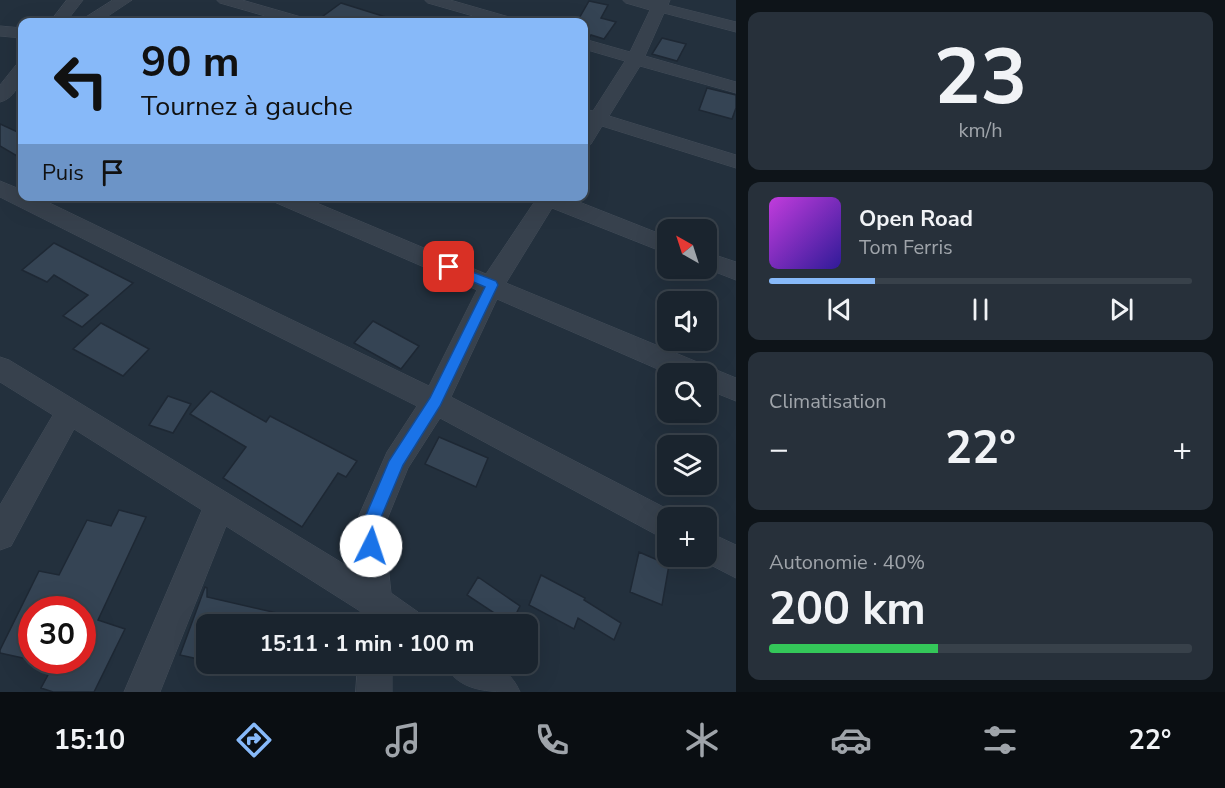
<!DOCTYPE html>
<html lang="fr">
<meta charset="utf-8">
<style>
:root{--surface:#1a242e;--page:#27303a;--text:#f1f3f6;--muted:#9fa4aa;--line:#38414a;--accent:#87b9f9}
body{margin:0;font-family:"Nunito Sans",sans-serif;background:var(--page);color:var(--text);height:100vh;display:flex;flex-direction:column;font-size:22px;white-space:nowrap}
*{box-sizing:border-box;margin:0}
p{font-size:20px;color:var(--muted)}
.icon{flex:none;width:33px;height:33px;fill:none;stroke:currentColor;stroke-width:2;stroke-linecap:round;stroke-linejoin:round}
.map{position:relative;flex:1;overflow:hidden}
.panel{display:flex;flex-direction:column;gap:12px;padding:12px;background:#0e1419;width:489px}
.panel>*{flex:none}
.top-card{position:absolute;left:18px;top:18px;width:570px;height:183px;border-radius:12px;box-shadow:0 6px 24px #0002,0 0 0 2px var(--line);background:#87b9f9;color:#111;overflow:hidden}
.needle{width:39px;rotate:321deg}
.buttons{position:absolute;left:657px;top:219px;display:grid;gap:12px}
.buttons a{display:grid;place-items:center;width:60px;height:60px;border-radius:12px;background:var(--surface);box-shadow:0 6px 24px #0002,0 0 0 2px var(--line);font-size:30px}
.speed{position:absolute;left:18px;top:596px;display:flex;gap:12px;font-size:30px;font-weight:700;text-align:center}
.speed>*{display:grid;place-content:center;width:78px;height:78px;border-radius:50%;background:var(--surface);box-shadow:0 6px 24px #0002,0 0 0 2px var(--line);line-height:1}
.speed .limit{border:9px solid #d22;background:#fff;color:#111}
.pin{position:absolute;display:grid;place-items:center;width:51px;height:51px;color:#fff;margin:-26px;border-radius:12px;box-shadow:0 3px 9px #0006}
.me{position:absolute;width:66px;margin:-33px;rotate:4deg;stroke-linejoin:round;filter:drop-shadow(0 0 4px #0008)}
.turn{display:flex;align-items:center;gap:21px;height:126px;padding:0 24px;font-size:27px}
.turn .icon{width:78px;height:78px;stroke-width:2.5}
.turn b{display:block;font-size:42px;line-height:51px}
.then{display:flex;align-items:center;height:57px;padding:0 24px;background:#0003;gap:12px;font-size:22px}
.big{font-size:45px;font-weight:700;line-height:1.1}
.panel .widget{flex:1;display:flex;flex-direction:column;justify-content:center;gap:9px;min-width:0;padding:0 21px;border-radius:12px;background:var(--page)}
.panel .dial{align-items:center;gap:0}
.dial b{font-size:78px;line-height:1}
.song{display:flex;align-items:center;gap:18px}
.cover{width:72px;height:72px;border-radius:9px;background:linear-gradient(135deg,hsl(290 70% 55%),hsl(250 70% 35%))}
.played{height:6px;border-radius:3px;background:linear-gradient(90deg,var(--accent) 25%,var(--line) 25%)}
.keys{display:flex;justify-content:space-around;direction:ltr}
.heat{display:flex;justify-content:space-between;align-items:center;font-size:33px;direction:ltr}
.charge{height:9px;border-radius:4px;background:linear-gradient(90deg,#34c759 40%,var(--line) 0)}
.trip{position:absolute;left:196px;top:614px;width:342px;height:60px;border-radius:12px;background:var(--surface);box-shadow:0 6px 24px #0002,0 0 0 2px var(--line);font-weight:700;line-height:60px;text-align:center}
.tabs{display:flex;height:96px;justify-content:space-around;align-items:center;background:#0a0e12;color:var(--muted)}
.tabs .icon{width:42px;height:42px}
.tabs .selected{color:var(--accent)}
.tabs b{font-size:27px;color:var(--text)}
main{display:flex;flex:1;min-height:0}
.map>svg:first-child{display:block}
</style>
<main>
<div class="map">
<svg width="736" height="692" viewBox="0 0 736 692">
<rect width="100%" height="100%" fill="#23303d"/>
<path fill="#354454" stroke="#1e2834" stroke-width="1.5" d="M589,1L608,5L601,18L616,22L604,39L591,35L589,38L584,37V22H577Z
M341,3L389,18L388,22H315Z
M662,38L686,44L677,61L652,54Z
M707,88L736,95V108L732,119L699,110Z
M0,124L22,134V159L0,146Z
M54,243L133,283L82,327L63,316L88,295L54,275L47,282L22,270Z
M373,321L419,346L401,369L354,343Z
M101,323L149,349L123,376L73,349Z
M211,391L266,422L270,416L357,461L346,477L338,473L302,527L223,478L246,447L190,414Z
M168,396L191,404L173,433L149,425Z
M439,437L488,458L476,487L425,464Z
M119,510L146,517L98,620L125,629L94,692H53L41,688L56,660H82V609H32V660L0,653V650L39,571L59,575L87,520L111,526Z
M639,552L669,565L662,605L630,592Z
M541,575L585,598L584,600L621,623L614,640L578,618L574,629L529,605Z
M478,577L520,606L511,624L467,595Z
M205,587L207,588V597L290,616L289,624H207V661L180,655Z"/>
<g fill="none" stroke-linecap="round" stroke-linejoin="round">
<g stroke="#434d59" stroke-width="1">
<path id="street" d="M67,0H83L66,22H50Z
M113,0H132L99,22H81L83,19Z
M217,0H242L308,19L310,22H286L220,3Z
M425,0H450L516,19L518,22H494L428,3Z
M623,0H670L668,5L736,22V32L664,13L645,56L736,82V93L640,66L609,116L736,155V168L602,126L591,144L584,146V126L587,121L584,120V109L593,111L625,61L584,49V39L630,52L650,10L626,3Z
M0,26L22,28V38L0,36Z
M22,64C24,78 16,98 0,102V85L16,65Z
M0,181L22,190V196H35L429,386L477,290L272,201L269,196H300L486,274L535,201L532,196H564L668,237V254L552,208L506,283L736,378V401L706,389V374H669L497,299L451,397L679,515L680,518H668V541L440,418L408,468L384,527L391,593L418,612L423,624H364L360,611L226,526L160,692H124L202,510L74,429L11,546L0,550V505L53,415L0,382V357L9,360L357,572L354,527L387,452L417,406L0,197Z
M706,252L736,262V280L705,268Z
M706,531L736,545V578L695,557L706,556Z
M358,663H392V692H356Z
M444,663C475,663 505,657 520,692C488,692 458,692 444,663Z"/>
</g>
<use href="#street" fill="#37414d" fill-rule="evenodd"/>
</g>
<path fill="#1a73e8" stroke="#114b97" stroke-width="1.5" d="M449,263L496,281L498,285L440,406L403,465L377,527L379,546L377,552L371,554L365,552L361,527L389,461L430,398L485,287L445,270L443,267Z"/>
</svg>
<div class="buttons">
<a><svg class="needle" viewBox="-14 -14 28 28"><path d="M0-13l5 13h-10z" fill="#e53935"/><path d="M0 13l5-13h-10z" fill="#9fa4aa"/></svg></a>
<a><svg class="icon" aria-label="sound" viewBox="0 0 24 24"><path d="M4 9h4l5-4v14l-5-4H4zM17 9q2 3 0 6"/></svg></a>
<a><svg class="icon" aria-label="search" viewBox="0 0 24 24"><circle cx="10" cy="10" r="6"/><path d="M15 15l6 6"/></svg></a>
<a><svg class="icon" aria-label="layers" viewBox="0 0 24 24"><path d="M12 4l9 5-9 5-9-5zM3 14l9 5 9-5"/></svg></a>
<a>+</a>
</div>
<div class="speed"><div class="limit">30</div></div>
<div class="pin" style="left:449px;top:267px;background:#d93025"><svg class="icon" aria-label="arrive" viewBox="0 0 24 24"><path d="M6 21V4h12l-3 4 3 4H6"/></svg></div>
<svg class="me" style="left:371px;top:546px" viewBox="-20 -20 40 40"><circle r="19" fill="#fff"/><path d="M0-13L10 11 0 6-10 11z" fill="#1a73e8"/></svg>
<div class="trip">15:11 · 1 min · 100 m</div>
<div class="top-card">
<div class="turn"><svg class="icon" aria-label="left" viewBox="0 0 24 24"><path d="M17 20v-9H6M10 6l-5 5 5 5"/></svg><div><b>90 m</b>Tournez à gauche</div></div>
<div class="then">Puis<svg class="icon" aria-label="arrive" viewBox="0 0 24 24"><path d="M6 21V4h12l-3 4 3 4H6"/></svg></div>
</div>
</div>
<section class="panel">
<div class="widget dial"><b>23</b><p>km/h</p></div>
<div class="widget">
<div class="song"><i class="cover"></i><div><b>Open Road</b><p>Tom Ferris</p></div></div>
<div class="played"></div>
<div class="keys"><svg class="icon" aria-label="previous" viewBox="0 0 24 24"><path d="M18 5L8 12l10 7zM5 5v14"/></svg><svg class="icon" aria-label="pause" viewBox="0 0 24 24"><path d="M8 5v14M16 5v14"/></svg><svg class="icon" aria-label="next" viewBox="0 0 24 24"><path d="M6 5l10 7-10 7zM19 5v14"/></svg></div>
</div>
<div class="widget"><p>Climatisation</p>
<div class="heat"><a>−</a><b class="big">22°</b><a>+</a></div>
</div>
<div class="widget"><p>Autonomie · 40%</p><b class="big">200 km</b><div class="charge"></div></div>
</section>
</main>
<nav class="tabs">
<b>15:10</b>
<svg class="icon selected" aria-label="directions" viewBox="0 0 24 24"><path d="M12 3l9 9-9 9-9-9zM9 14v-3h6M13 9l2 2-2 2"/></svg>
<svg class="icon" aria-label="music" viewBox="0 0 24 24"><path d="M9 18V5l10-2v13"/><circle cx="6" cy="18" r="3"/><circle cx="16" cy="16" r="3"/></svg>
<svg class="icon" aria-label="phone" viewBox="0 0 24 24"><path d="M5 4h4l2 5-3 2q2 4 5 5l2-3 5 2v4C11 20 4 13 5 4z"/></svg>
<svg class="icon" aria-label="climate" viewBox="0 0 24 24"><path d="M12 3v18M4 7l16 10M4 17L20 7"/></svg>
<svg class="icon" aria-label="car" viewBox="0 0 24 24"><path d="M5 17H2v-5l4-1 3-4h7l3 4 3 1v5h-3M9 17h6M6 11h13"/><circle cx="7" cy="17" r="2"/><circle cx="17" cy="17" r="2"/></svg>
<svg class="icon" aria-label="filters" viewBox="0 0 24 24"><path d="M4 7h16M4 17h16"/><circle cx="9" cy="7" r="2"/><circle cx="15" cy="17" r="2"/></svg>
<b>22°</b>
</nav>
